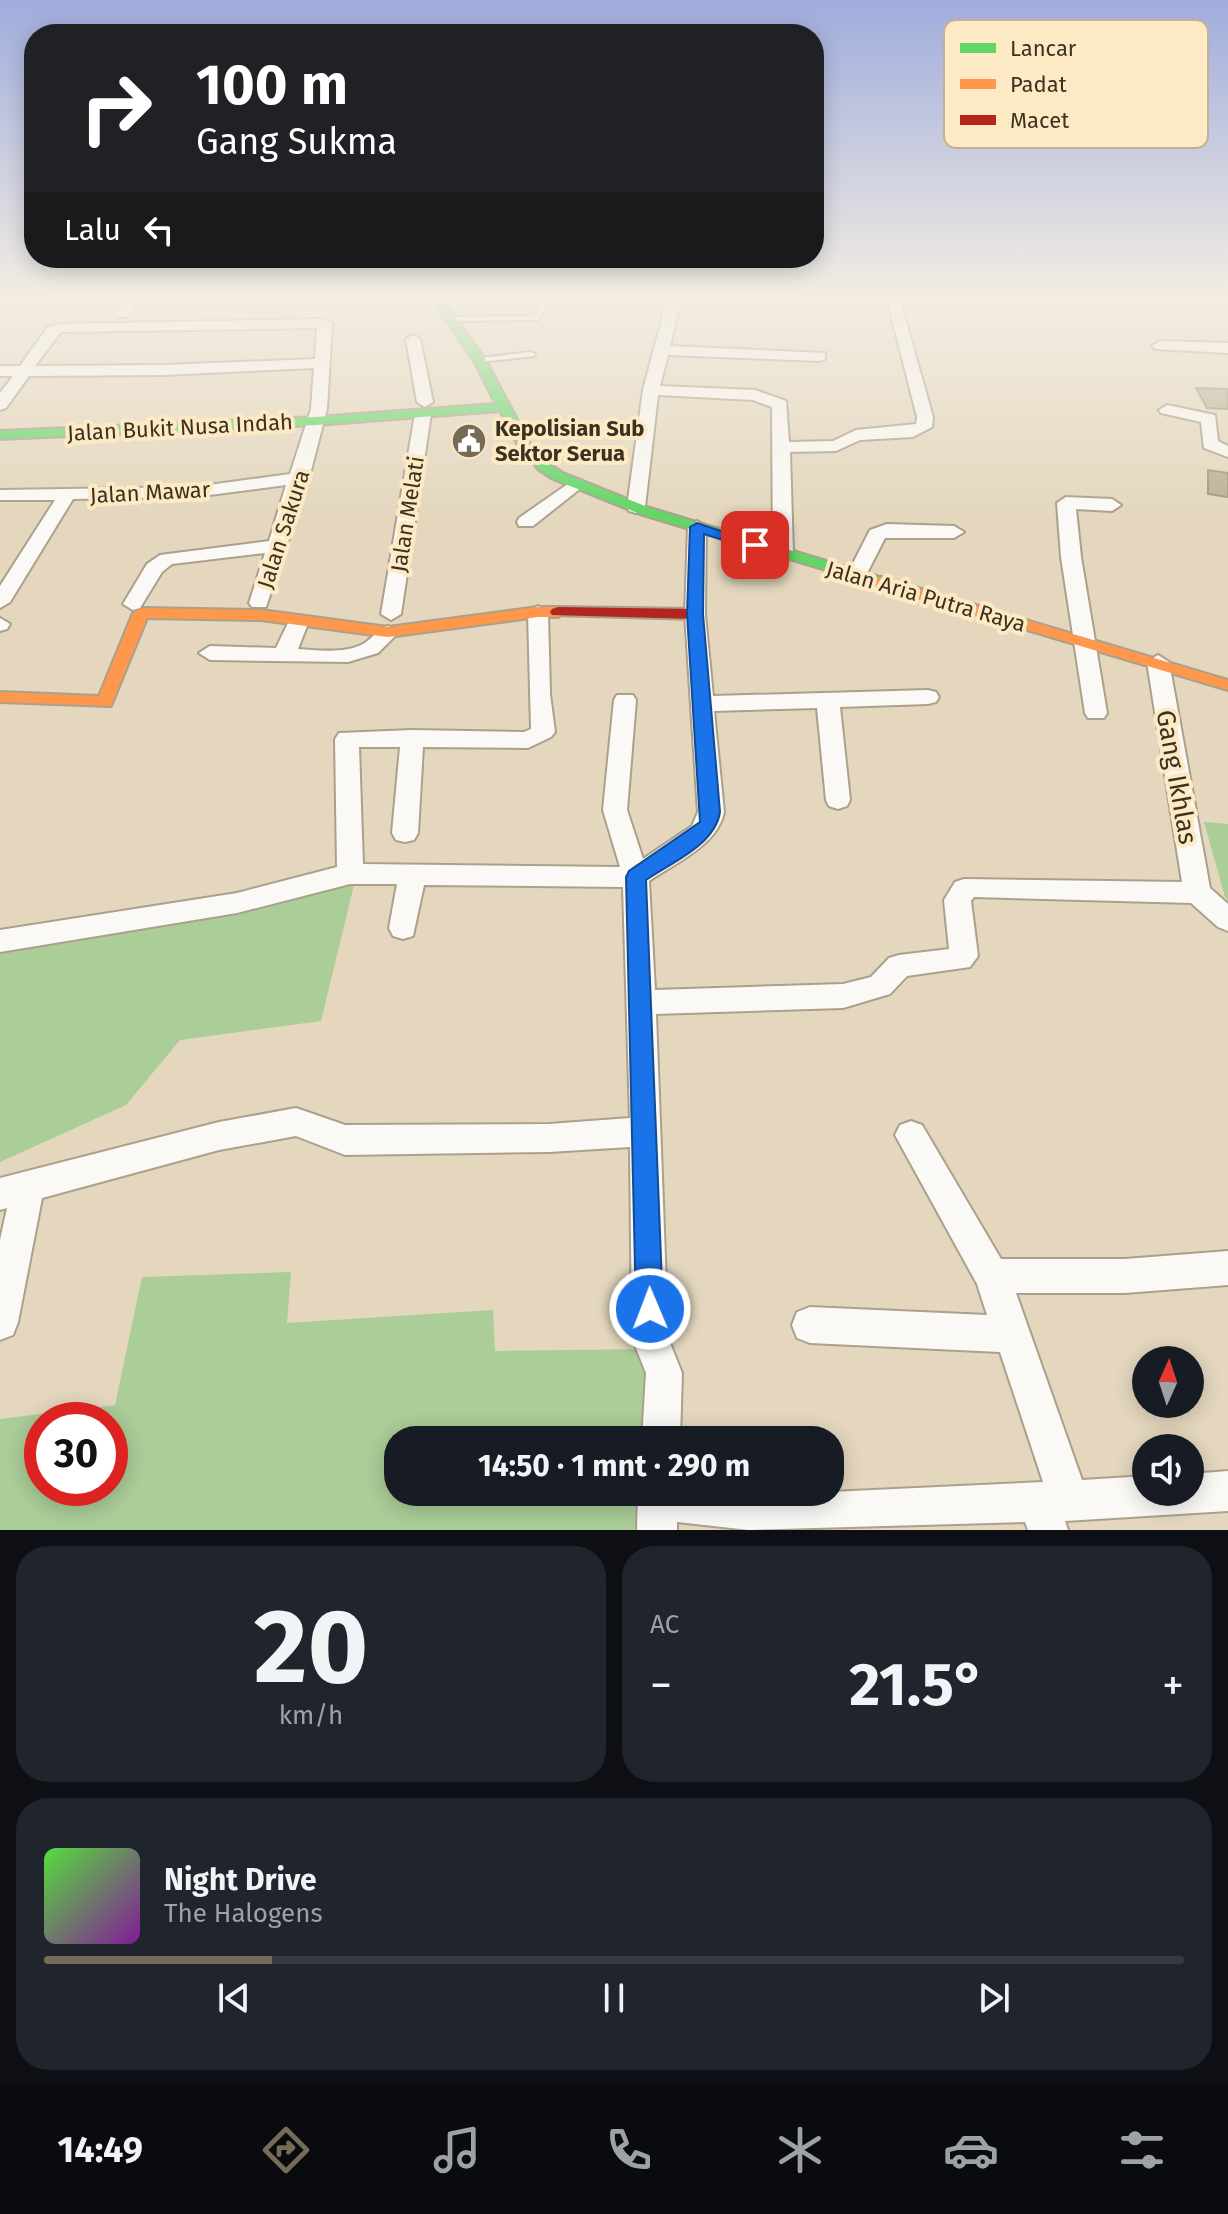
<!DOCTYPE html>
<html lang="id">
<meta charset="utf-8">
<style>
:root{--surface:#171b24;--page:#20242c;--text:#f1f3f6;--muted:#9ea1a6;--line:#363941;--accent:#766b57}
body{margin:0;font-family:"Fira Sans",sans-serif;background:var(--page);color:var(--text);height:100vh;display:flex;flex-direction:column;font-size:30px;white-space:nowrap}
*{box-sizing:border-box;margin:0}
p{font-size:26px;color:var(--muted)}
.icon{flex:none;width:44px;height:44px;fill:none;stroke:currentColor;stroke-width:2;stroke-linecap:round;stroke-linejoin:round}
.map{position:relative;height:1530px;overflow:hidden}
.side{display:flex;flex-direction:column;gap:16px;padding:16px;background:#0d0f14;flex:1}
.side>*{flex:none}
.guide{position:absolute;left:24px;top:24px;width:800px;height:244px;border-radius:32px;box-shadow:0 4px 20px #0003;background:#202124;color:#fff;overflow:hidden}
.needle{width:52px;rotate:3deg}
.controls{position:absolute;left:1132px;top:1346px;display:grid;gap:16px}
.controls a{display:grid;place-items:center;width:72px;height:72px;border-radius:50%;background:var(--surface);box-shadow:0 4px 20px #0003;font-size:40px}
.speed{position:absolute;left:24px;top:1402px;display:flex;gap:16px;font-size:40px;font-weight:700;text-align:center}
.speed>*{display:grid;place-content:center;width:104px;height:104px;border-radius:50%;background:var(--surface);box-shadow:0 4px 20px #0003;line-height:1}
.speed .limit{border:12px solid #d22;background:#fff;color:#111}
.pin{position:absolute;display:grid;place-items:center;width:68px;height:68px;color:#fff;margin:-34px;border-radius:16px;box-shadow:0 4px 12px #0006}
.me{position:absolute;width:88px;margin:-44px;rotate:359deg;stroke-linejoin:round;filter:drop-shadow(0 0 6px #0008)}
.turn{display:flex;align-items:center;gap:28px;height:168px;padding:0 40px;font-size:36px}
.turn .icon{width:104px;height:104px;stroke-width:2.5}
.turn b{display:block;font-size:56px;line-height:68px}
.then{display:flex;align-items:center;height:76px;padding:0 40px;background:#0003;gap:16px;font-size:30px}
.big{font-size:60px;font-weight:700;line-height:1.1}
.side .card{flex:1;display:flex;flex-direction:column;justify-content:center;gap:12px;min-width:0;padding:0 28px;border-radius:32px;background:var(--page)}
.side .dial{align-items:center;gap:0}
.dial b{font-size:104px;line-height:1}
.song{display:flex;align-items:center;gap:24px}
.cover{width:96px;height:96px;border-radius:12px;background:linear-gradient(135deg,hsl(110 70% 55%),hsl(290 70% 35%))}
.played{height:8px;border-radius:4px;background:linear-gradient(90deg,var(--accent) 20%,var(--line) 20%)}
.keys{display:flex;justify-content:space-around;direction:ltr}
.heat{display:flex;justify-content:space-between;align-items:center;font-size:44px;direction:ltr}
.side .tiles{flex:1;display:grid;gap:16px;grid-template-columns:1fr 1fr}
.card:last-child{grid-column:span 2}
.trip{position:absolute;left:384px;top:1426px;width:460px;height:80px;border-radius:32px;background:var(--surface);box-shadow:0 4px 20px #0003;font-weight:700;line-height:80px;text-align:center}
.menu{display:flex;height:128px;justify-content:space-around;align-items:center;background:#090b0e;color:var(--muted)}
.menu .icon{width:56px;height:56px}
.menu .current{color:var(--accent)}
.menu b{font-size:36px;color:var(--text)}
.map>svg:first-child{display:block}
</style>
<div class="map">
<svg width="1228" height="1530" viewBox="0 0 1228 1530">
<rect width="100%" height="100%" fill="#e4d7be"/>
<path fill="#abcd98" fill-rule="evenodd" d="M1204,822L1228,824V900L1225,897Z
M355,881L321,1021L180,1040L126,1105L0,1162V948Z
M291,1272L287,1323L493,1310L495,1351L650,1349V1440H398V1492H650V1530H0V1419L115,1405L142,1277ZM42,1420H110V1488H42Z"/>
<path fill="#bab292" stroke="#9f9884" stroke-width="2" d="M1196,388L1228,389V409L1207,408Z
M1208,470L1228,473V497L1208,494Z"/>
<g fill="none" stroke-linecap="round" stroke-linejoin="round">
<g stroke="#aaa08c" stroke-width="4">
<path id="lane" d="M543,300H550L538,320H535L451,321L447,319L451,317L533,316Z
M531,352L535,354L534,356L480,362L476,360L480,358Z"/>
</g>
<g stroke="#aaa08c" stroke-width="4">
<path id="street" d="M124,300H138L127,317H117L115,314Z
M667,300H681L670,346L825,353V359L820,361L668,355L660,386L755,390L786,401L789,442L833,441L856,430L916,424L917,417L889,307L891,304H901L933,417L932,427L913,437L860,440L836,451L790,452L793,555L783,561L773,555L772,407L753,400L658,395L645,507L636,513L629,511L627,507L643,390Z
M325,319L332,323L327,409L309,478L266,607H252L249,603L265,553L172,564L162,572L140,608L133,610L123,604L147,564L160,555L269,541L286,485L194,497L73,499L10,602L0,608V586L55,500H0V490L194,487L290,474L311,409L314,368L164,375L29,376L6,408L0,410V393L13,376H0V366H20L48,327L60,324ZM317,328L315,359L164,365L35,366L61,332Z
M413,335L420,339L433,402L425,407L417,402L406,339Z
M1160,341L1228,343V353L1155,349L1152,346Z
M1167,405L1215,415L1218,441L1228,446V457L1204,448L1201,422L1161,413L1159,410Z
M423,409L431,414L401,614L391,620L381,614L415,414Z
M575,479L581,480L584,484L581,488L533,526H519L517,522L519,518Z
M1066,497L1112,499L1121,505L1112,511L1076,509L1081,557L1107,713L1104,718H1088L1085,713L1061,557L1057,503Z
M697,521L706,527L705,614L713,696L928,690L936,692L939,697L936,702L928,704L840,707L850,800L847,806L838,809L829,806L826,800L817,708L714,711L724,812C718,845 675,863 649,881L655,990L843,984L871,977L889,958L899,955L949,949L944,900L955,882L964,879L1182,882L1147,662L1158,655L1169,662L1210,888L1228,904V931L1218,927L1191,903L974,897L971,901L978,956L970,967L907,976L890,994L843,1008L656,1014L668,1338L682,1373L680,1440H642L646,1373L632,1338L630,1147L549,1152L345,1155L296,1136L219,1150L42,1198L18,1322L13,1335L0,1340V1240L7,1208L0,1210V1178L219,1122L296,1108L345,1125L549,1124L630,1118L623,887L424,885L413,936L403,939L393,936L389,928L397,884H350L237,913L0,952V930L237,893L337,867L335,739L339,733L412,730L524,732L531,729L528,612L538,606L548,612L550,694L555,732L551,737L528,748L423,747L418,833L414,840L405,842L396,840L392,833L400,747H359L363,864L620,867L603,810L614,700L617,695H633L636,700L627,810L643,859L692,826L698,812L685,614L688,527Z
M887,524L954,526L964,532L954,538H885L863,581H849L846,577L870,530Z
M299,615L309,621L298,649C318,650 344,654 363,644C373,639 377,628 388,626L399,632L378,653L348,662L210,660L199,653L210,646L276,648L289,621Z
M0,618L10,624L7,629L0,631Z
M911,1121L922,1125L1001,1259H1125L1228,1251V1285L1125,1293H1016L1082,1480L1146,1476V1492H1190V1474L1228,1471V1511L1065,1521L1068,1530H1028L1025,1522L749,1530L677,1522V1530H637L638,1492H830L1043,1482L1000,1352L810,1343L797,1338L792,1325L797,1312L810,1307L987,1315L977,1284L895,1135L900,1125Z"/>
</g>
<g stroke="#aaa08c" stroke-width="4">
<path id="fast" d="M432,300H442L485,359L529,442L549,464L563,473L650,508L886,579L889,582L886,585H876L640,514L553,479L539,470L518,446L500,411L316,425L0,439V431L316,417L496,404L473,359Z"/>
</g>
<g stroke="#aaa08c" stroke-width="4">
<path id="slow" d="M1216,300H1227L1228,310Z
M881,577L1228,680V690L876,585V579Z
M538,607H558L566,612L558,617H538L388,637L261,620L147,618L111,706L0,702V692L99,696L133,613L141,608L261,610L388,627Z"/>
</g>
<g stroke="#aaa08c" stroke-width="4">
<path id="jam" d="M558,607L695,609L703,614L695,619L552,615L550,612L552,609Z"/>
</g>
<use href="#lane" fill="#fbf9f5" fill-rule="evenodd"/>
<use href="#street" fill="#fbf9f5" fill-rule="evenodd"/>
<use href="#fast" fill="#63d668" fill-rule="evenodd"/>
<use href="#slow" fill="#ff974d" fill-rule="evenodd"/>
<use href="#jam" fill="#b3261e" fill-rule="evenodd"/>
</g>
<linearGradient id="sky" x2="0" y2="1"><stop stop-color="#9facdd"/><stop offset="0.58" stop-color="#f3ede2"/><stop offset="1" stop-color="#f3ede2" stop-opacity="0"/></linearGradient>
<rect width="1228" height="514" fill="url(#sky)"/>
<path fill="#1a73e8" stroke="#114b97" stroke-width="2" d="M697,523L762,545L755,550L704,534L703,614L720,812C715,845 672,862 646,880L663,1309L659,1318L650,1322L640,1318L636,1309L626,877L629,871L700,822L687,614L690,527Z"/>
<defs>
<g id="civic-disc" transform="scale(1.8)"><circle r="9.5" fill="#766b57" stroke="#fdeac5"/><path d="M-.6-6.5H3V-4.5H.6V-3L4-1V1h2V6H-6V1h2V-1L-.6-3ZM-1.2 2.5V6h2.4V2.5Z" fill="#fff"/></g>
</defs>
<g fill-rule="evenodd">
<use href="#civic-disc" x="469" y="441"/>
</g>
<g text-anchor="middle" stroke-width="8" stroke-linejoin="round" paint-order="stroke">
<g font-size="22" fill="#3a311f" stroke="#fdeac5">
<text transform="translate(180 427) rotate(-3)" y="8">Jalan Bukit Nusa Indah</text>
<text transform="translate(150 492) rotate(-3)" y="8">Jalan Mawar</text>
<text transform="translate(407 514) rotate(-81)" y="8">Jalan Melati</text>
<text transform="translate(283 529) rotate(-72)" y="8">Jalan Sakura</text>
<text transform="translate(926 596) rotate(16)" y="8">Jalan Aria Putra Raya</text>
</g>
<g font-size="22" font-weight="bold" fill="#3a311f" stroke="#fdeac5" text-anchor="start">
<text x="495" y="436">Kepolisian Sub<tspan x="495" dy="25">Sektor Serua</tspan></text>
</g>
<g font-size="26" fill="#3a311f" stroke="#fdeac5">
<text transform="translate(1177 777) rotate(80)" y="9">Gang Ikhlas</text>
</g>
</g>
<rect x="944" y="20" width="264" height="128" rx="12" fill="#fdeac5" stroke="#c2b293" stroke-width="2"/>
<rect x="960" y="43" width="36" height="10" fill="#63d668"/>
<rect x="960" y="79" width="36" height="10" fill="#ff974d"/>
<rect x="960" y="115" width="36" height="10" fill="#b3261e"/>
<g font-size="22" fill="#3a311f">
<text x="1010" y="56">Lancar</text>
<text x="1010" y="92">Padat</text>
<text x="1010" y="128">Macet</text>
</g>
</svg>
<div class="controls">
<a><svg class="needle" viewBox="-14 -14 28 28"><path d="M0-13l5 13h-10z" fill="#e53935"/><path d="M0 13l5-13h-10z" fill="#9ea1a6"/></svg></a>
<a><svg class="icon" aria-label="sound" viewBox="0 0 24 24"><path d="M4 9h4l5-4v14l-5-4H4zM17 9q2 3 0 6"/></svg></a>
</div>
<div class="speed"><div class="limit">30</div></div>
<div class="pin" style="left:755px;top:545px;background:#d93025"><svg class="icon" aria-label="arrive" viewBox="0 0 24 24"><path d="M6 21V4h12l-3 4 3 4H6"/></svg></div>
<svg class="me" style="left:650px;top:1309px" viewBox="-20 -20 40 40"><circle r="17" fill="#1a73e8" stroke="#fff" stroke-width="3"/><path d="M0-11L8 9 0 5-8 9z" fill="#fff"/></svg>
<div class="trip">14:50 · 1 mnt · 290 m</div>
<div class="guide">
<div class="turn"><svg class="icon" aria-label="right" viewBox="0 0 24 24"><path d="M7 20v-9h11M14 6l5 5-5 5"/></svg><div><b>100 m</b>Gang Sukma</div></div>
<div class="then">Lalu<svg class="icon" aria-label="left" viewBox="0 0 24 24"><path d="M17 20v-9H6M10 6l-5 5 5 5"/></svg></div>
</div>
</div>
<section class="side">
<div class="tiles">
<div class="card dial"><b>20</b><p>km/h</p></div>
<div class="card"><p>AC</p>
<div class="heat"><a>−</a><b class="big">21.5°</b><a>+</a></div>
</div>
<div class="card">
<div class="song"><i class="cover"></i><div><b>Night Drive</b><p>The Halogens</p></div></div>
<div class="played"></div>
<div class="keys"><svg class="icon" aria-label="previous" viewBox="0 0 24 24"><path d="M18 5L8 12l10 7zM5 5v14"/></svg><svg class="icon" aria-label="pause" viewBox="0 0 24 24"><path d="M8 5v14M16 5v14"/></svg><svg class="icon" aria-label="next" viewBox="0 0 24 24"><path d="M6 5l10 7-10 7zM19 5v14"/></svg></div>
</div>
</div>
</section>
<nav class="menu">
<b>14:49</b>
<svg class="icon current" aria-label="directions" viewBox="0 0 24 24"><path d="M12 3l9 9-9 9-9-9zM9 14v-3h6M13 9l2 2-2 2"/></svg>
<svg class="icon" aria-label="music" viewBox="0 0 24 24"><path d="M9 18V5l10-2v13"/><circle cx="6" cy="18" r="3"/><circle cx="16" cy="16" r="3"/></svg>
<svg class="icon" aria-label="phone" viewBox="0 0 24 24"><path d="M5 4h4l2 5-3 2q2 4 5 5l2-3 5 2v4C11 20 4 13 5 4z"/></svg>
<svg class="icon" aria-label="climate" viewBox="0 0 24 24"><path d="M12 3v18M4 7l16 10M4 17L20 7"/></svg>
<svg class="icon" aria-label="car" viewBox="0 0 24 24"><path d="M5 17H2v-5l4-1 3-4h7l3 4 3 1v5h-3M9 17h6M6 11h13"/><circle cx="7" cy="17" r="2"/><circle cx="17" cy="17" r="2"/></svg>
<svg class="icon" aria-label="filters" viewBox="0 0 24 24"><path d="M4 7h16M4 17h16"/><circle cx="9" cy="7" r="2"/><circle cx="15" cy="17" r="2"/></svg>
</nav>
